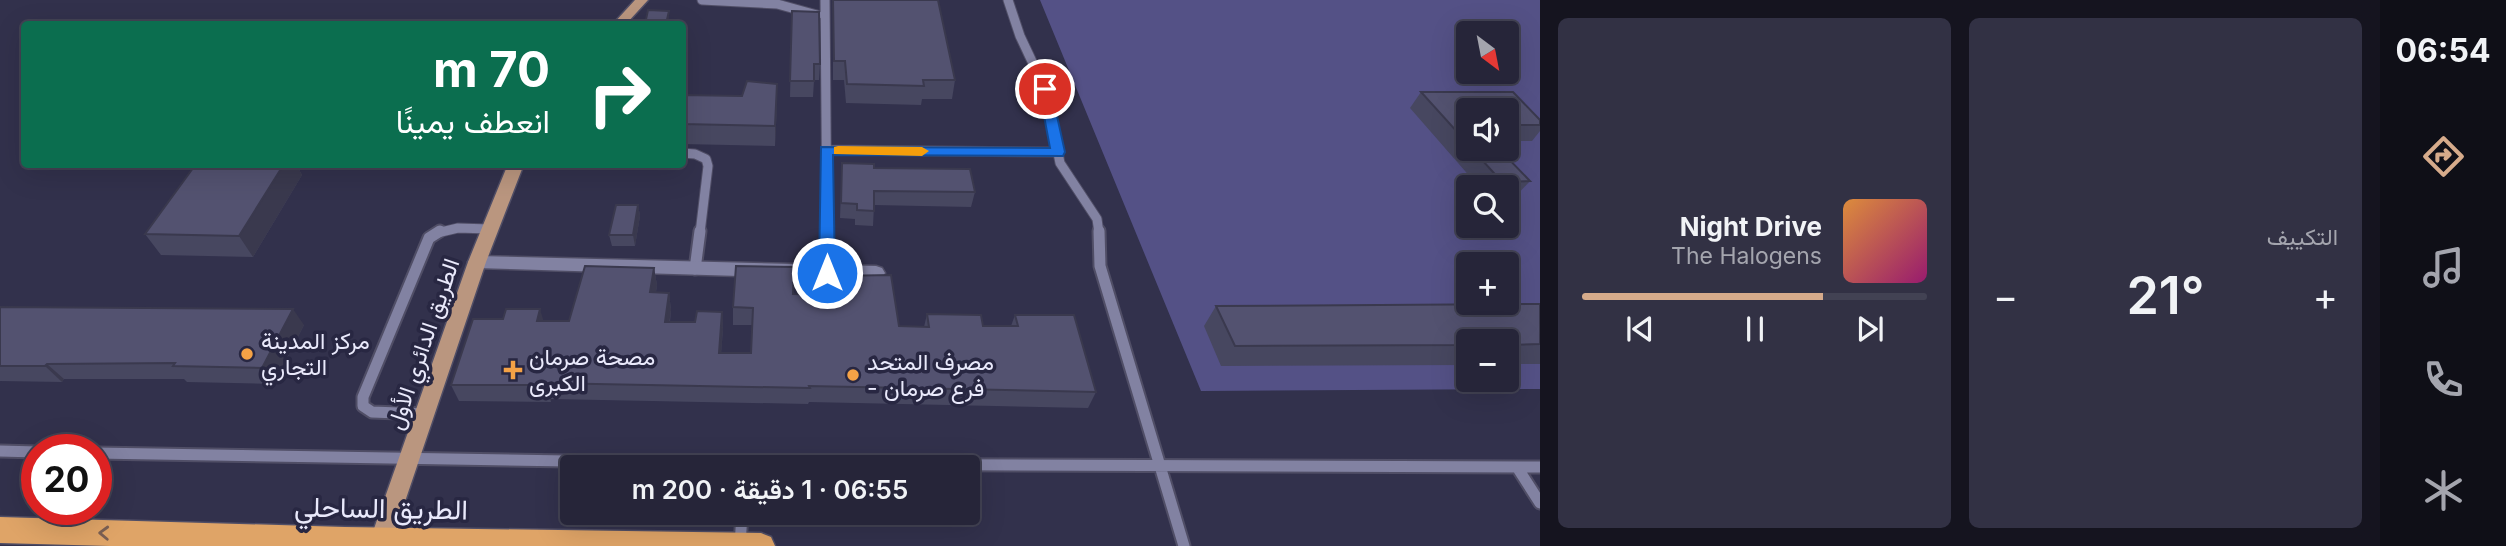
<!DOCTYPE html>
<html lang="ar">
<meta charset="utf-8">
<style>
:root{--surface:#262539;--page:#323144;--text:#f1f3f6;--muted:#a4a5ae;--line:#424253;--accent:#d6ab8b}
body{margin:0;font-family:Inter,Vazirmatn,sans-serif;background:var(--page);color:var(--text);direction:rtl;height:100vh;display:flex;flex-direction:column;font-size:26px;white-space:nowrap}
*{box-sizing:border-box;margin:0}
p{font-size:23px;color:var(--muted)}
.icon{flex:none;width:38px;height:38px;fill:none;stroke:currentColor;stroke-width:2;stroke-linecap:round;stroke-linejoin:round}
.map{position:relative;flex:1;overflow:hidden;direction:ltr}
.details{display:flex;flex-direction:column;gap:18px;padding:18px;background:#15141f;width:840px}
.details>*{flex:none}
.hud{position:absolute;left:21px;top:21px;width:665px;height:147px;border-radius:7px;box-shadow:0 7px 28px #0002,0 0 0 2px var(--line);direction:rtl;background:#0b6e4f;color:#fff;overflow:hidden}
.needle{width:46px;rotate:148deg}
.tools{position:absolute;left:1456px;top:21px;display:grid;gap:14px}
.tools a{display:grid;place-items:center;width:63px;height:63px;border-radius:7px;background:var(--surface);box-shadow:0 7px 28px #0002,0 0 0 2px var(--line);font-size:35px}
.speed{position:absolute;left:21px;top:434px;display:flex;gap:14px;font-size:35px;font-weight:700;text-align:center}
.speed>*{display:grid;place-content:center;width:91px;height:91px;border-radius:50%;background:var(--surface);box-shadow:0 7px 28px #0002,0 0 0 2px var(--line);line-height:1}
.speed .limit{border:10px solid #d22;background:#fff;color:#111}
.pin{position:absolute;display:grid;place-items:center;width:60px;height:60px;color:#fff;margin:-30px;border:4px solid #fff;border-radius:50%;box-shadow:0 2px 7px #0007}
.me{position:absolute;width:77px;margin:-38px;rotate:0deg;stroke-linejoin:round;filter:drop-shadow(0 0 5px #0008)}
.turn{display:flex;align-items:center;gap:24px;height:147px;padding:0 21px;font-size:32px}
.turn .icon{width:91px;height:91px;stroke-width:2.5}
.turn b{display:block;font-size:49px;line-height:60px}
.big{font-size:52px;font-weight:600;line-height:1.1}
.details .card{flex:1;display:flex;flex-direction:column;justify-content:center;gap:10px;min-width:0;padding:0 24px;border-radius:10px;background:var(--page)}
.song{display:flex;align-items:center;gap:21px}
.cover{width:84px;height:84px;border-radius:10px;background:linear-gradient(135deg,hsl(30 70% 55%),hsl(320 70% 35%))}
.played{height:7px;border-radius:4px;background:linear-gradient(90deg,var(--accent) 70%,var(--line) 70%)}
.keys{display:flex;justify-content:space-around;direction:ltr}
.heat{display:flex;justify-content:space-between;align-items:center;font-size:38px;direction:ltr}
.details .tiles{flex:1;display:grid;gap:18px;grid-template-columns:repeat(2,1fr)}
.trip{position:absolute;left:560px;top:455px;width:420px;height:70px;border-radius:7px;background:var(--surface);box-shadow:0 7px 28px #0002,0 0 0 2px var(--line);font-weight:600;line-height:70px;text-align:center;direction:rtl}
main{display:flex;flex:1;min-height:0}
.dock{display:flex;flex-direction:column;width:126px;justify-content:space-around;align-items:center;background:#0f0f17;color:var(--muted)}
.dock .icon{width:49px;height:49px}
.dock .current{color:var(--accent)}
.dock b{font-size:32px;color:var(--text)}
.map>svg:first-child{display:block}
</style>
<main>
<nav class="dock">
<b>06:54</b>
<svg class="icon current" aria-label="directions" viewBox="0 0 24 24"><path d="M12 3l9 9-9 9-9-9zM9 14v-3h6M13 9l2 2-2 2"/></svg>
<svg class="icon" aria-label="music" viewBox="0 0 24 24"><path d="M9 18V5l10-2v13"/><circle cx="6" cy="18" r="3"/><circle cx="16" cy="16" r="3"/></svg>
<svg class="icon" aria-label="phone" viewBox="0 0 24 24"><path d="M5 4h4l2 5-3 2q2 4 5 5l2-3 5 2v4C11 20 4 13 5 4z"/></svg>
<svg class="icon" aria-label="climate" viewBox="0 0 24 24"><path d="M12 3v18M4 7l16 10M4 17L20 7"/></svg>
</nav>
<section class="details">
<div class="tiles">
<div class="card"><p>التكييف</p>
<div class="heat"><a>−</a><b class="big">21°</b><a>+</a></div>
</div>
<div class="card">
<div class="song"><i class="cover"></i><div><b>Night Drive</b><p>The Halogens</p></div></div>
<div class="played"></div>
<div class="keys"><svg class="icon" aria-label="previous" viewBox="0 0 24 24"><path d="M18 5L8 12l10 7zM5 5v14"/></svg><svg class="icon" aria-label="pause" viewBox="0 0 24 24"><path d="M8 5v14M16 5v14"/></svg><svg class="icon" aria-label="next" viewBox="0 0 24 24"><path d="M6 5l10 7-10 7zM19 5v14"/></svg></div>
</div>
</div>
</section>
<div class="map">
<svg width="1540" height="546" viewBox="0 0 1540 546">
<rect width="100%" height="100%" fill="#32314c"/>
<path fill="#545186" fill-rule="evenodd" d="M1040,0H1540V389L1201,391ZM1468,33H1507V72H1468ZM1468,110H1507V149H1468ZM1468,187H1507V226H1468ZM1468,264H1507V303H1468ZM1468,341H1507V380H1468Z"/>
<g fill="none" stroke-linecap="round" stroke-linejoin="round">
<g stroke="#504e66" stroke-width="11">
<path id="lane-far1" d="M702,0L777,4L817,15
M825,0L827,233
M1008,0L1020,36L1045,89L1060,163L1097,219L1099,233
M826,150L1058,152
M682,153L695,154L706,159L708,166L700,233
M437,233L458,228L489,229"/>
</g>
<g stroke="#504e66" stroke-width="15">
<path id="lane" d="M827,231V273
M1099,231L1100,266L1184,546
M695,269L700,231
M425,414L372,412L363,406V397L429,238L440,231
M0,451L37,452
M96,453L746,464L1540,467
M1517,467L1540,503
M740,546L742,513"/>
</g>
<g stroke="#504e66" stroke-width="3">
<path id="street" d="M477,256L876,266L882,268L885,273L882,278L876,280L477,268L471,266L468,262L471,258Z"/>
</g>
<g stroke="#504e66" stroke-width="3">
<path id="primary" d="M635,0H648L626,24H613Z
M508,164H524L486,262L392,540L390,546H372L370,540L468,262Z"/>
</g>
<g stroke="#504e66" stroke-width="3">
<path id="highway" d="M0,517L345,527L761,533L771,537L775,546H110L0,543Z"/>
</g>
<use href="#lane-far1" stroke="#8282a2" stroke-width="9"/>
<use href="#lane" stroke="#8282a2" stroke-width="11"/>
<use href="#street" fill="#8282a2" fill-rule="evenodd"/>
<use href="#primary" fill="#ba967f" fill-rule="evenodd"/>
<use href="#highway" fill="#dfa467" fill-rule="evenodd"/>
</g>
<path fill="#474760" d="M833,0H938L955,80L952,99H922L921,105L846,103L844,80H833Z
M792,11L820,64L819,80H814L813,97H790Z
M1421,92H1513L1540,120V131L1532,141H1507V110H1468V149H1499L1530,181L1515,197H1507V187H1479L1410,108Z
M682,95L742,96L777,104L775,146L682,144Z
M842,163L874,168L975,192L971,207L874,205L873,226L855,225V219L840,218Z
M196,164H296L302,175L253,257L161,255L145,234Z
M638,205L640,216L635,246H612L609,235Z
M654,268L657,285L656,292L669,293L671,310L670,322H695L722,312L723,329L721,353H751L752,325H733V307L793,294L833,295L834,276L899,326L924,327L927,314L983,326H1011L1015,315L1096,392L1088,408L809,402L808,404L551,399V402L459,401L451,385L503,319L569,321Z
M1540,304V364H1507V341H1468V365L1221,366L1204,326L1216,306Z
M0,307L304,325L274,384L187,382L184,379H64L62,382L0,381Z"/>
<path fill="#3a394e" d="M669,11V24H666Z
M777,84V104L775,146V126Z
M284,164H296L302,175L253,257L239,236Z
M638,205L640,216L635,246L633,235Z
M654,268L657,285L653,309L650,292Z
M669,293L671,310L667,339L665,322Z
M293,309L304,325L274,384L262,368Z
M540,309L545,326L537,321Z
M722,312L723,329L720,370L719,353Z
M47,364L64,379L62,382L45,366Z
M545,383L551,399V402L545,385Z"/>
<path fill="#535270" stroke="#3a394e" stroke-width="2" d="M833,0H938L955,80H923L924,86L847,84L845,61H834Z
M648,10L669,11L666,24H645Z
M792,11L819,12L820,64H814V81H790Z
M747,81L777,84L775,126L682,124V95L742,96Z
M1421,92H1513L1540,120V125H1507V110H1468V144Z
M1472,149H1499L1530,181L1502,182Z
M842,163L874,164V168L970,169L975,192L874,191V211L857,210V204L841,203Z
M196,164H284L239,236L145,234Z
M616,205H638L633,235H609Z
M585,266L654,268L650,292L669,293L665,322H695L697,311L722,312L719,353H751L753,308L733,307L736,266L794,267L793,294L836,295L834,276L891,275L899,326L929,327L927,314L981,315L983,326H1018L1015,315H1074L1096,392L809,386L810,388L545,383V385H451L473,319H503L506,309H540L537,321H569Z
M1540,304V344L1507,345V341H1468V345L1235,346L1216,306Z
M0,307L293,309L262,368L173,366L175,363L47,364L45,366H0Z"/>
<defs><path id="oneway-chevron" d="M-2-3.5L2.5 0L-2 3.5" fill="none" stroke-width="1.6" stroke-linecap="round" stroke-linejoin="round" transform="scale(1.75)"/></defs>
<use stroke="#7a5f53" href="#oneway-chevron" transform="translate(104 533) rotate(-178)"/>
<path fill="#1a73e8" stroke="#114b97" stroke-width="2" d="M1045,86L1051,89L1065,152L1063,156L833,155L835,273L833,277H822L819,273L821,147L1050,148L1039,89Z"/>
<path fill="#f59e0b" d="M838,146L922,147L929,151L922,156L834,154V147Z"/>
<g fill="#f5a246" stroke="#282742" stroke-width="2.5">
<circle cx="247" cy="354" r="7"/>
<path d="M509.5 359.5h7v7h7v7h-7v7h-7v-7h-7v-7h7z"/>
<circle cx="853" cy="375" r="7"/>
</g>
<g text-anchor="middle" stroke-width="7" stroke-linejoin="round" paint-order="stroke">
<g font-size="23" fill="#e9e9fb" stroke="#282742" text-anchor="start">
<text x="261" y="349">مركز المدينة<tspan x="261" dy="26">التجاري</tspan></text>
<text x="529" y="365">مصحة صرمان<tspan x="529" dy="26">الكبرى</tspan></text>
<text x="867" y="370">مصرف المتحد<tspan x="867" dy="26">- فرع صرمان</tspan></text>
</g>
<g font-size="23" fill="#e9e9fb" stroke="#282742">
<text transform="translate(423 344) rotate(-71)" y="8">الطريق الدائري الأول</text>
</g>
<g font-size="28" fill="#e9e9fb" stroke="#282742">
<text transform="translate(381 508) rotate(1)" y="10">الطريق الساحلي</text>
</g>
</g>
</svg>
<div class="tools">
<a><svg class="needle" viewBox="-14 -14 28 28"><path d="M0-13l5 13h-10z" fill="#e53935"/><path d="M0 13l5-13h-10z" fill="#a4a5ae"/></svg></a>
<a><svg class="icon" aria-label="sound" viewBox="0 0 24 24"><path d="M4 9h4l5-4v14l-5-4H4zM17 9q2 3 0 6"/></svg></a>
<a><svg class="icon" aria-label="search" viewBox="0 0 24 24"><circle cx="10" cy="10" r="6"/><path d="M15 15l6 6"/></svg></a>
<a>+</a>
<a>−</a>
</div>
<div class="speed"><div class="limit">20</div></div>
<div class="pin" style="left:1045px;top:89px;background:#d93025"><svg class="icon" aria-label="arrive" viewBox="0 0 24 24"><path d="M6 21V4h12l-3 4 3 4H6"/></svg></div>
<svg class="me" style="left:827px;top:273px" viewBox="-20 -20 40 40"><circle r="17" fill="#1a73e8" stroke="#fff" stroke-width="3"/><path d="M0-11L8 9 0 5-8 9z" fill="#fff"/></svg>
<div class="trip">06:55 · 1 دقيقة · 200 m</div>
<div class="hud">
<div class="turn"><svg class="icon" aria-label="right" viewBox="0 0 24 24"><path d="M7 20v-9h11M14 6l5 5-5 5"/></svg><div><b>70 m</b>انعطف يمينًا</div></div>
</div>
</div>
</main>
